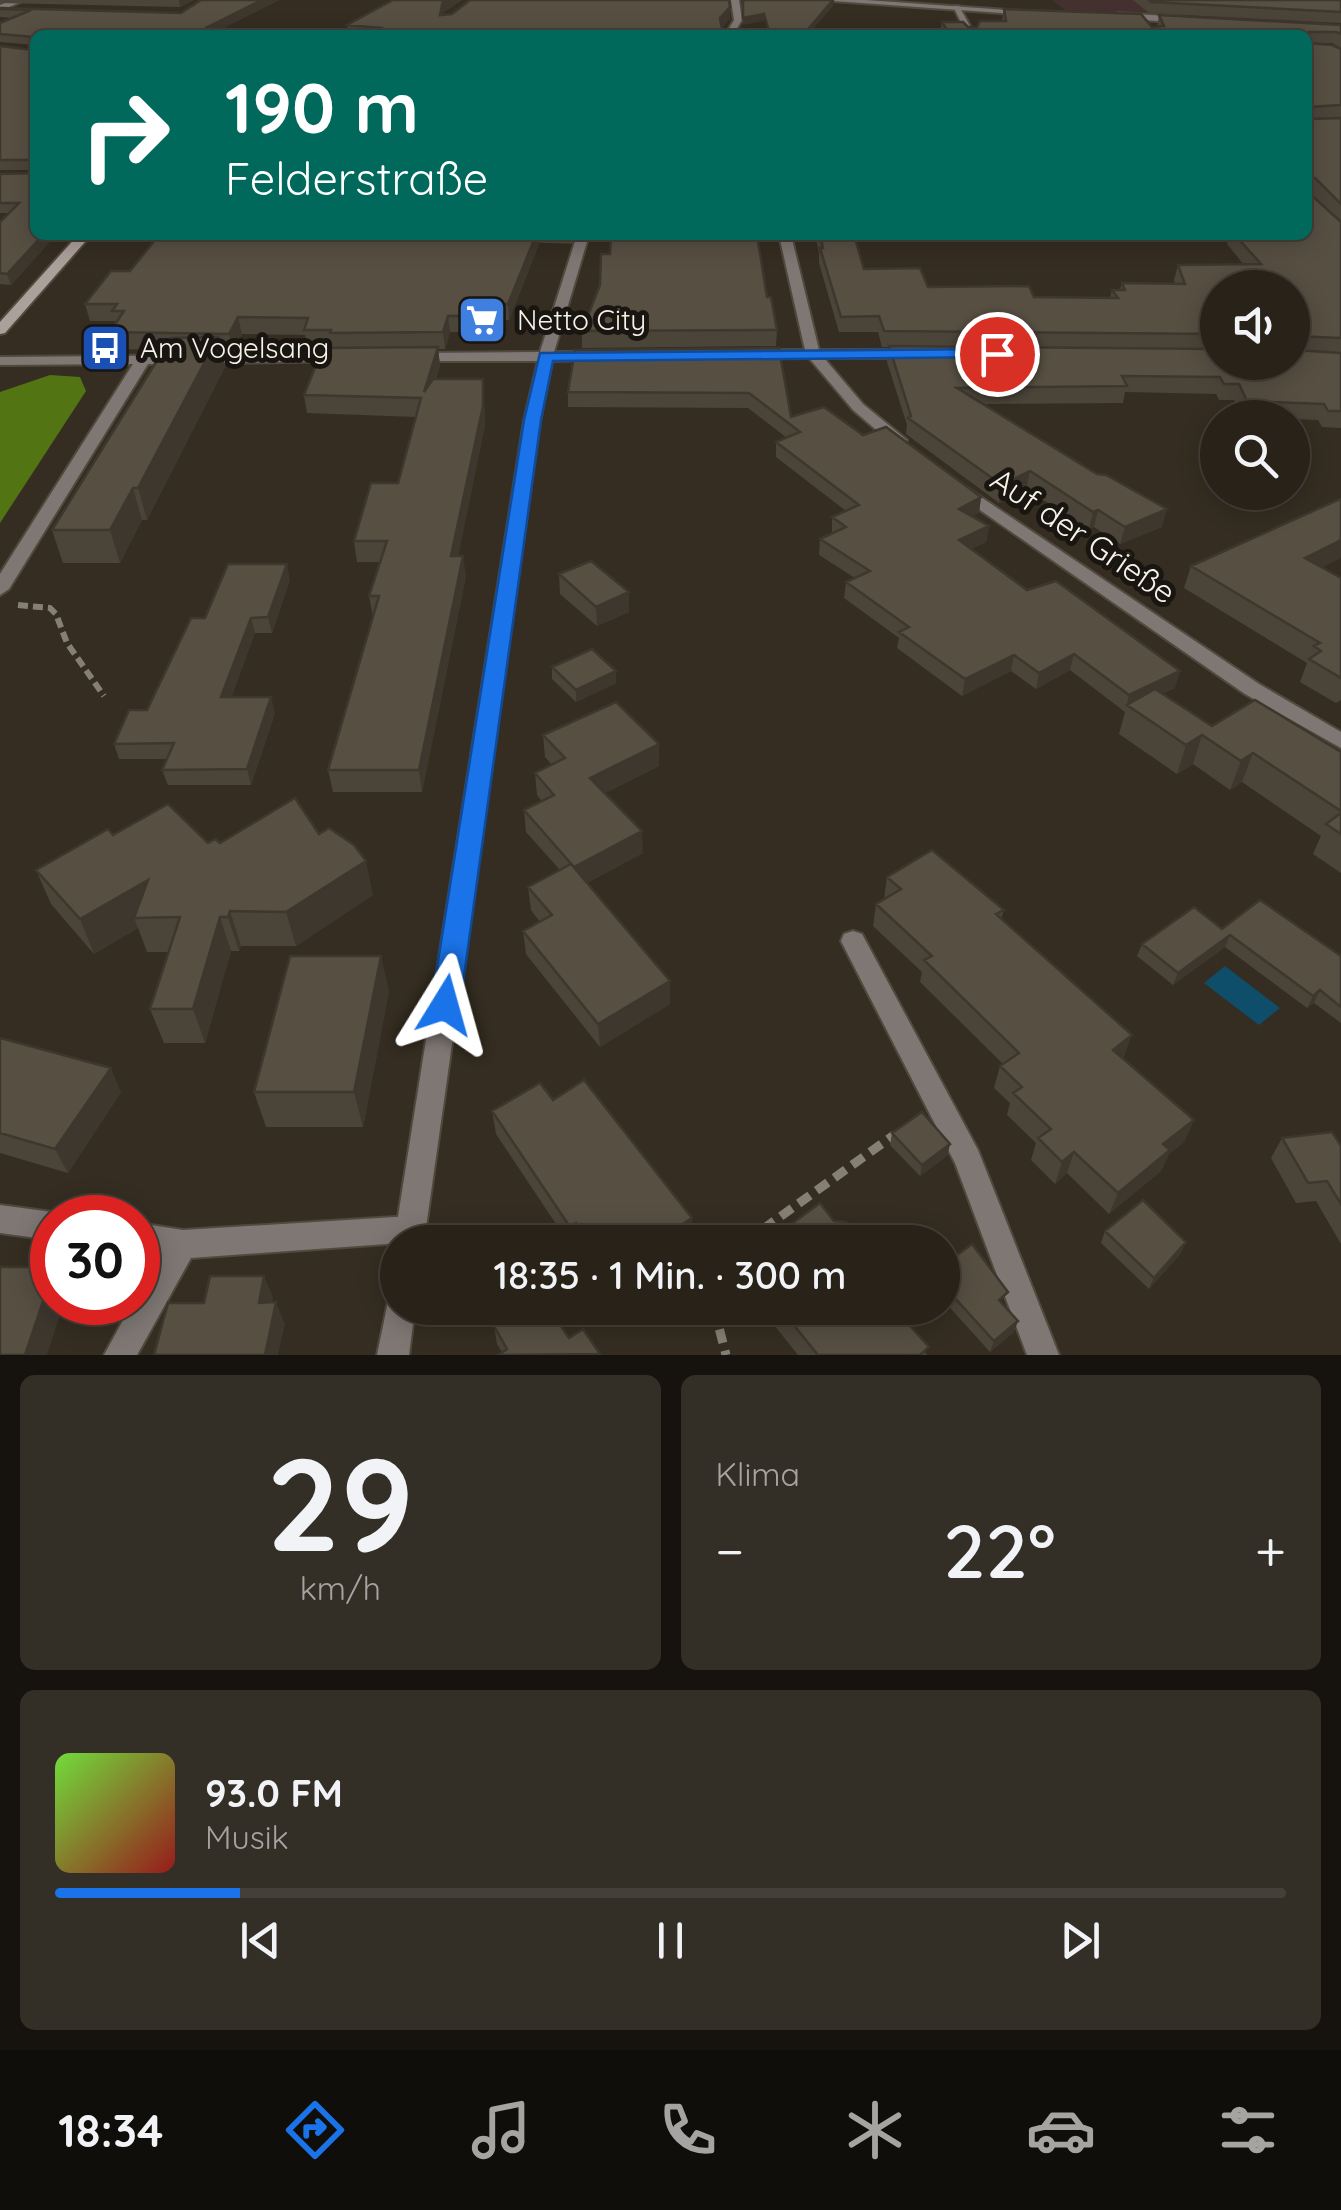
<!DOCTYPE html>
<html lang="de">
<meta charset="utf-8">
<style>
:root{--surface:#282219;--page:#342f26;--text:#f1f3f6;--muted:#a5a4a2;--line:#443f38;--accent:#1a73e8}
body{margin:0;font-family:Quicksand,sans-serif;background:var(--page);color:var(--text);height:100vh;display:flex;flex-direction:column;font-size:38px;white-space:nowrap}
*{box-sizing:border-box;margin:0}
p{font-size:32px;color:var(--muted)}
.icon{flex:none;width:55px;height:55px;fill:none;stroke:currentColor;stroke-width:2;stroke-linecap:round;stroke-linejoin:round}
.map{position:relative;height:1355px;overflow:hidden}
.sheet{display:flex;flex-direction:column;gap:20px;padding:20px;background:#16130e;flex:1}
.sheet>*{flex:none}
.banner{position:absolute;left:30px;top:30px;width:1282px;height:210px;border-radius:15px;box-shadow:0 5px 25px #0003,0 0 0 2px var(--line);background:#00695c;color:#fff;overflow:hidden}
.tools{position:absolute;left:1200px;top:270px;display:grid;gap:20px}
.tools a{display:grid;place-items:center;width:110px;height:110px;border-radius:50%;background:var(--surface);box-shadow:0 5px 25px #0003,0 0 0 2px var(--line);font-size:50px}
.speed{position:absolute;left:30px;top:1195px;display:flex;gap:20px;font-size:50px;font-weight:700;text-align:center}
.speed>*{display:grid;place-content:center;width:130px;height:130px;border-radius:50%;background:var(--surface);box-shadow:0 5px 25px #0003,0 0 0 2px var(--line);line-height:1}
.speed .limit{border:15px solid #d22;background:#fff;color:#111}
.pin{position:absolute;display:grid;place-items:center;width:85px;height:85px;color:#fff;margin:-42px;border:5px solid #fff;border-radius:50%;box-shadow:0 2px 10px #0007}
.me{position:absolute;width:110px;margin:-55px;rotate:8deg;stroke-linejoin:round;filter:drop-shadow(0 0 8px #0008)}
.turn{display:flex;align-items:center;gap:35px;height:210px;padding:0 30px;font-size:45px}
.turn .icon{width:130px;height:130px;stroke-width:2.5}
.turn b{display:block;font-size:70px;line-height:85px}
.big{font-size:75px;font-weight:600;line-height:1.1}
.sheet .tile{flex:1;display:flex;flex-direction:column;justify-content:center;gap:15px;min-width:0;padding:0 35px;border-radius:15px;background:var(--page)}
.sheet .dial{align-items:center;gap:0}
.dial b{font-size:130px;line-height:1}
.song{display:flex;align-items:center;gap:30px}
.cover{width:120px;height:120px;border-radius:15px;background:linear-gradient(135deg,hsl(100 70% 55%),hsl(0 70% 35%))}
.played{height:10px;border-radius:5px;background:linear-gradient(90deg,var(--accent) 15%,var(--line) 15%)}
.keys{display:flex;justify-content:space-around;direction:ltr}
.heat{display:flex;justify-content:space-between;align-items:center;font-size:55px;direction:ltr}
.sheet .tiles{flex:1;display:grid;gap:20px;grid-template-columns:1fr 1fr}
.tile:last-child{grid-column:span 2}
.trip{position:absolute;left:380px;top:1225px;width:580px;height:100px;border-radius:50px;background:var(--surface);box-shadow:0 5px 25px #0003,0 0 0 2px var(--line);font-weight:600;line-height:100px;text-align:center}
.dock{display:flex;height:160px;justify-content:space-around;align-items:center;background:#100e0a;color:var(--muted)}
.dock .icon{width:70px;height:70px}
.dock .current{color:var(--accent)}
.dock b{font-size:45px;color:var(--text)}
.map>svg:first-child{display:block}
</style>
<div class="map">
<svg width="1341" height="1355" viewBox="0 0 1341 1355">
<rect width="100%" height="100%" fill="#352d21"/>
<path fill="#44302f" d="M1052,0H1341L1322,25L1065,10Z"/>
<path fill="#527412" d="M50,375L80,377L86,391L0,523V392Z"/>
<path fill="#0e4e6a" d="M1225,966L1280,1008L1259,1025L1204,983Z"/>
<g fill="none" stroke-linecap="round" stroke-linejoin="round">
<g stroke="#50493d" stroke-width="4">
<path id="service" d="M953,6H959L975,35H967Z
M476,235H585L588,238L582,242L482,239Z
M0,1205L52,1212L63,1218H52V1240L0,1233Z
M411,1216L421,1220L426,1230L421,1240L415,1242L191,1258L137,1355H104L133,1302H138V1294L160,1255L138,1251V1223L183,1230Z"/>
</g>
<g stroke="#50493d" stroke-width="4">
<path id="minor" d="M13,0H25L0,11V5Z
M731,0H739L742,20L733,35H725L734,20Z
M819,0H866L1034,12L1030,15Z
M1118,13L1184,17L1188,20L1184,23L1115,18Z
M577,235H589L554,352H601L608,356L601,360L552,361L540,421L424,1242H398V1250L394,1242L524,421L538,361H415L408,357L415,353L540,352Z
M779,235H791L819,350H916L923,354L916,358H824L863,404L907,440V446H895L853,410L809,358H755L748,354L755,350H805Z
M346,354L353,358L351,361L148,364L9,589L0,595V574L133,364L0,365V357Z
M960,483L1259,684L1341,732V748L1245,694L954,492L952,488Z
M853,931L862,934L978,1150L1059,1355H1027L955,1163L841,941L844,934Z
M398,1294V1308H415L409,1355H377L389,1297Z"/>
</g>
<g stroke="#50493d" stroke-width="4">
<path id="secondary" d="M78,235H91L5,333L0,334V322Z"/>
</g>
<path stroke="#867f75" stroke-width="4" stroke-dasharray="6 2.5" stroke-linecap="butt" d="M105,236L171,235"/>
<path stroke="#867f75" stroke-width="6" stroke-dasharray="10 5" stroke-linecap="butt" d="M18,605L50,608L56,614L67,643L104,696"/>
<path stroke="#867f75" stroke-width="9" stroke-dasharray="14 8" stroke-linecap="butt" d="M745,1242L894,1135
M714,1308L726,1355"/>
<use href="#service" fill="#7e7774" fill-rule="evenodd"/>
<use href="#minor" fill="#7e7774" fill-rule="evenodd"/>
<use href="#secondary" fill="#aca09b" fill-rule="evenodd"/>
</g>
<path fill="#4b4439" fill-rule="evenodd" d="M0,0H194L180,7L0,3Z
M201,0H279L223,28L35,35V45L0,42V23L13,18L0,17V8L181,13Z
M393,0H462L444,12L443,15L730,19L722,28L723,35H348L347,25Z
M1133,0H1341V23L1149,13Z
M1004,9L1152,27H1157L1159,15L1341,25V48L1332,43H1314L1341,49V428L1322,427L1318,420L1292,419V418H1242L1234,400H1219L1216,394L1125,392L1123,403L984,404L1162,527L1120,544L1094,527L1089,529L1026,489L999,503L906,434L907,425L887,362L889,347H882L878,332H839L819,263V253L815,235H854L864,269L928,287L1034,297L1110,298L1112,290H1120L1122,283L1175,284L1174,280L1178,265H1244L1227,244L1229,235H1308V35H942L940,33L942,22L968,27H977L1002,21ZM1218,288H1292V362H1218Z
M0,46L32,50L35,48V235H56L11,285L0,284V222L9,213H0V174L35,173L34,170H0Z
M539,244L509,320H504L500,332H450L445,349H438L440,366L436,379H483L485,425L458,556L466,576L422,792H333L328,770L373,617L369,596L380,562H357L354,541L398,483L416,417L307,413L304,395L332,347H307L305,335L242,334L233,351H221L225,367L147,520H142L120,563H63L52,530L164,350L114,349L110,332L115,324V321H90L85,304L130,271Z
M610,254L767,297L777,330L776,346L582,348V331L600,285Z
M779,348L791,417L863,435L981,497L979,513L972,516L989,526L986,542L971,549L1027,590L1175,688L1162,694L1212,726L1341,752V873L1313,854L1321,836L1242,782L1230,790L1193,764L1177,774L1119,734L1125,712L1070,670L1036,689L1011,671L962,696L897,648L899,638L844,598L846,582L855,578L819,555L820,539L832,534V517L846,511L776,457V442L787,438L748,408L568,407V392Z
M1191,566L1322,567L1341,578V700L1336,703L1300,682L1307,663L1184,588Z
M559,574L629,612L597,626L560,594Z
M290,579L272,633H255L231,697L275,713L251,785H168L162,770L167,759H119L114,744L147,710L205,618Z
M552,667L616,683L576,702L552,679Z
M543,735L659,766L605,793L643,853L587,883L670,1004L600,1047L526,954L523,931L540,922L531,910L528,887L560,870L526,832L524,810L542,801L537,795L535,773L552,765L545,757Z
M319,834L373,895L296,946H241L239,951H231L205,1043H164L150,1009L169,952H147L138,928L94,954L51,904L36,870L113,835L208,843Z
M887,877L1004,910L1001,919L1124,1057L1122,1058L1194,1120L1184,1142L1169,1154L1161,1171L1109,1214L1067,1173L1055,1184L1031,1160L1036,1143L1007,1115L1010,1103L994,1088L1000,1066L1003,1064L920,982L922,972L873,926L876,904L884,899Z
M1222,929L1341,956V1023L1314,1003L1307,1008L1225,947L1173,985L1137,956L1142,944Z
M389,991L363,1127H266L254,1092Z
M0,1038L121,1092L68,1173L0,1153Z
M553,1100L692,1218L691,1240L688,1242H568L496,1134L492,1111Z
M892,1133L950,1144L947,1156L920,1176L890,1145Z
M1282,1138L1341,1146V1244L1316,1201L1296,1203L1271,1158Z
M1105,1231L1181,1253L1149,1289L1101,1243Z
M942,1266L1003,1304L1014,1332L990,1352L942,1299Z
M765,1308H899L897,1311L927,1355H798L766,1315V1310Z
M494,1326L569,1338L502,1352L497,1344Z"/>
<path fill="#3d372e" d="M179,0H194L180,7Z
M262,0H279L210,35L208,27Z
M443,0H462L444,12L441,27L440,15Z
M834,0L833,6L808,35H803Z
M730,7V19L720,30V18Z
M764,14V21L743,25V18Z
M43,235H56L11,285L7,274Z
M536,235H539V244L509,320L508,304Z
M502,304L504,320L500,332L498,315Z
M448,316L450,332L445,349L443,332Z
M238,317L242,334L233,351L229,334Z
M218,337L225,367L147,520L138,488Z
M438,347L440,366L426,411L424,392Z
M483,379L485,425L454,576L451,556Z
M1030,471L1026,489L999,503L1002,485Z
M133,488L142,520L120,563L110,530Z
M981,497L979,513L957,524L959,509Z
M1167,509L1162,527L1120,544L1125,527Z
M1098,510L1094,527L1089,529L1093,512Z
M989,526L986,542L956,556L959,540Z
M1341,540V558L1297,580L1305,558Z
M463,556L466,576L422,792L419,770Z
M287,564L290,579L272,633L268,617Z
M629,592V612L597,626L596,607Z
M251,618L255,633L226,713L221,697Z
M1074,654L1070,670L1036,689L1039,673Z
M1014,655L1011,671L962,696L965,679Z
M616,671V683L576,702V690Z
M1180,671L1175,688L1132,708L1127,705L1125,712L1129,695Z
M271,697L275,713L251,785L247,769Z
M1202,735L1193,764L1177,774L1186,745Z
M659,744V766L592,800L590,778Z
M1253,753L1242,782L1230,790L1241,761Z
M642,831L643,853L576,889L574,867Z
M366,861L373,895L296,946L286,912Z
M148,880L134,918L138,928L94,954L80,919Z
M230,911L241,946L239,951L228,917Z
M220,917L231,951L205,1043L193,1009Z
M1230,935L1225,947L1173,985L1178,973Z
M381,956L389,991L363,1127L354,1092Z
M670,981V1004L600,1047L598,1024Z
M1320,990L1314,1003L1307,1008L1313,996Z
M1132,1035L1124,1057L1105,1072L1113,1050Z
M111,1068L121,1092L68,1173L55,1149Z
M1194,1120L1184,1142L1169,1154L1161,1171L1109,1214L1118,1193L1163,1144Z
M950,1144L947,1156L920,1176L922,1165Z
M1074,1152L1067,1173L1055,1184L1062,1162Z
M692,1218L691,1240L688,1242H656Z
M576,1223L578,1242H572L570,1227Z
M1186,1242L1181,1253L1149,1289L1154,1278Z
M52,1275V1302H64L47,1355H25Z
M264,1276L273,1297L268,1324L259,1303Z
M276,1302L285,1324L278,1355H265Z
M1018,1321L1014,1332L990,1352L994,1341Z"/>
<path fill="#574f42" stroke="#3d372e" stroke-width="2.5" d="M201,0H262L208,27L259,32L254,35H35V42L33,37L0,34V23L31,10L0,9V8L181,13Z
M393,0H443L440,15L452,14L470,0H729L730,7L720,18L723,35H368L380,28L347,25Z
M743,0H833L803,35H770L764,14L743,18Z
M1149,0H1341V12L1151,2Z
M1004,9L1141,14L1152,27L1164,26L1159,15L1341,25V34L1336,32H1309V43L1332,45L1341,49V105L1309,107L1312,119L1341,118V204L1315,178H1309L1310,194L1341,222V338L1294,336L1292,341V288H1218V334L884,331L879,316L841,317L820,248H823L820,235H854L864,269L920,268L928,287L1029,286L1034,297L1118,298L1112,290H1125L1122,283L1185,284L1178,265L1261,264L1235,235H1308V35H950L942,22H963L968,27H977L980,21H1006Z
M0,46L32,50L35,48V235H43L7,274L0,273V222L19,203H0V174L35,173L32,160H0Z
M159,235H536L508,304H502L498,315L448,316L443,332L330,333L331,330H304L308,318L238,317L229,334L110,332L124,311H112L117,304H85L111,271H130Z
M611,235H757L767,297H771L777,330L582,331L600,285L601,254H610Z
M218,337L138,488H133L110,530H52L171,338Z
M889,346L1218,349V362H1292V348L1294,350L1341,353V411H1328L1324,404L1247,401L1239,384H1224L1220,377L1122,376L1127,386L957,388L1097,474L1106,475L1167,509L1125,527L1098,510L1093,512L1030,471L1002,485L908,418L911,416Z
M438,347L424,392L433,379H483V406L451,556H463L419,770H328L379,596H369L387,541H354L371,483H398L421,398L304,395L323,348Z
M779,348L791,417L824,407L863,435L886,427L981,497L959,509L989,526L959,540L1027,590L1056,581L1180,671L1129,695L1074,654L1039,673L1014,655L965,679L899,632L909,627L846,582L870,571L820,539L846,527L832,517L859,505L776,442L800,432L749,393L568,392L575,350Z
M1340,499L1341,500V540L1305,558L1341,578V678L1309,659L1321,651L1314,646L1320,643L1191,566Z
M591,561L629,592L596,607L559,574Z
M228,564H287L268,617L251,618L221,697H271L247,769L162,770L174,743L114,744L129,710H147L191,618H205Z
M592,649L616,671L576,690L552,667Z
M1155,689L1212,726L1255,700L1341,752V811L1253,753L1241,761L1202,735L1186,745L1127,705Z
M616,702L659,744L590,778L642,831L574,867L524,810L554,795L535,773L565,758L543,735Z
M295,798L319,834L329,828L354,845L366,861L286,912L230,911L228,917H220L193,1009H150L180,917L134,918L148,880L80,919L36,870L108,829L113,835L168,804L208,843L215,839L220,843Z
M1341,813V834L1326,824Z
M932,850L1004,910L996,914L1132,1035L1113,1050L1194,1120L1163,1144L1170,1150L1118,1193L1074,1152L1062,1162L1038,1138L1051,1129L1013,1093L1022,1087L1000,1066L1019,1053L924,960L932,956L876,904L901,889L887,877Z
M571,864L670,981L598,1024L523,931L552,915L528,887Z
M1260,900L1341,956V1007L1320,990L1313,996L1230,935L1178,973L1142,944L1194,907L1222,929Z
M290,956H381L354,1092H254Z
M0,1038L111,1068L55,1149L0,1133Z
M584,1080L692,1218L656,1242H589L576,1223L570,1227L492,1111L540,1083L553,1100Z
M922,1112L950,1144L922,1165L892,1133Z
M1332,1132L1341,1146V1204L1327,1181L1308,1183L1282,1138Z
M1143,1200L1186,1242L1154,1278L1105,1231Z
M820,1203L834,1221L846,1222L864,1242H767Z
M972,1244L1008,1292L999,1300L1018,1321L994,1341L942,1284V1266Z
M0,1267H52V1275L25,1355H0Z
M210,1276H264L259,1303L276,1302L265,1355H154L168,1303H204Z
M520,1308H549L569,1338L583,1329L600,1354L498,1355L507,1349L494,1326Z
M780,1308H894L929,1347L920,1355H818Z"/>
<path fill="#1a73e8" stroke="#114b97" stroke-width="2.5" d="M997,349L1005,354L1003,357L553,361L541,420L460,1005L456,1014L445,1017L435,1014L431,1005L524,420L540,353Z"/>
<defs>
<g id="supermarket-square" transform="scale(2.5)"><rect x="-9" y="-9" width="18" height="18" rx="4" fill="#3f7fe0" stroke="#191611"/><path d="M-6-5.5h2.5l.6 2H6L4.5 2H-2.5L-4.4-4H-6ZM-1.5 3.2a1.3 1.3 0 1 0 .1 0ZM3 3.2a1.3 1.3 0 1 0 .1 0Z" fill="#fff"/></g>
<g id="bus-square" transform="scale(2.5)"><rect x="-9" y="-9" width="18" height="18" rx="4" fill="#1a4fb4" stroke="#191611"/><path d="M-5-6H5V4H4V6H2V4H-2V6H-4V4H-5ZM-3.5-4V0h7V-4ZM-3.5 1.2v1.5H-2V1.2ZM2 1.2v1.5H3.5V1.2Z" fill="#fff"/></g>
</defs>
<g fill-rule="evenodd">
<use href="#supermarket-square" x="482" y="320"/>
<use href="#bus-square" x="105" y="348"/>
</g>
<g text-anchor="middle" stroke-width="10" stroke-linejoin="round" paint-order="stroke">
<g font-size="28" fill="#f7f2ea" stroke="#191611" text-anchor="start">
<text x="517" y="330">Netto City</text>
<text x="140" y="358">Am Vogelsang</text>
</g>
<g font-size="32" fill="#f7f2ea" stroke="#191611">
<text transform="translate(1083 536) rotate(34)" y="11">Auf der Grieße</text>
</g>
</g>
</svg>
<div class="tools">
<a><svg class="icon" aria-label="sound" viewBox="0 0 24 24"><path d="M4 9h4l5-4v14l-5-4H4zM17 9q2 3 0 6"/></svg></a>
<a><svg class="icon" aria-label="search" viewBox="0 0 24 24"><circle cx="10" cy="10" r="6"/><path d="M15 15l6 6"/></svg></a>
</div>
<div class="speed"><div class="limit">30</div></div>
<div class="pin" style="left:997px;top:354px;background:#d93025"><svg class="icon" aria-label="arrive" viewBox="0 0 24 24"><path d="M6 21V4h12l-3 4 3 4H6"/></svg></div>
<svg class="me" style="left:445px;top:1005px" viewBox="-20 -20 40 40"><path d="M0-17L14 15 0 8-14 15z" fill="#1a73e8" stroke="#fff" stroke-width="4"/></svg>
<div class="trip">18:35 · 1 Min. · 300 m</div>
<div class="banner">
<div class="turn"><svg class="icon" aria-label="right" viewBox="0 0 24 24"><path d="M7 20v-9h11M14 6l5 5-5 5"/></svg><div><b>190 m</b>Felderstraße</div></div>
</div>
</div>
<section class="sheet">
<div class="tiles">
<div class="tile dial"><b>29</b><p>km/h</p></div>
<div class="tile"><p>Klima</p>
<div class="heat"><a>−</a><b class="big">22°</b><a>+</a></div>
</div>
<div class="tile">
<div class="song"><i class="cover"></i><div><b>93.0 FM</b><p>Musik</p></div></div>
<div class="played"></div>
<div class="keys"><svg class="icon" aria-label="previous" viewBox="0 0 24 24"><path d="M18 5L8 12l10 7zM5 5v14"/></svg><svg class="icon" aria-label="pause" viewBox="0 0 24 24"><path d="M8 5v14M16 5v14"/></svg><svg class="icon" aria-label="next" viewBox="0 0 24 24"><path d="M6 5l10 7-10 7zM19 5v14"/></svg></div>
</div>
</div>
</section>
<nav class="dock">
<b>18:34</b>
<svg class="icon current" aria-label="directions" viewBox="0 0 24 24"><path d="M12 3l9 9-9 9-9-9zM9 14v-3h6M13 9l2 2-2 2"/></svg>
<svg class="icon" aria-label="music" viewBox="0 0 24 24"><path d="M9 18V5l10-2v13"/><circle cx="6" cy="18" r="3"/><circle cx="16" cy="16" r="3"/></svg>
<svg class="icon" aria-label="phone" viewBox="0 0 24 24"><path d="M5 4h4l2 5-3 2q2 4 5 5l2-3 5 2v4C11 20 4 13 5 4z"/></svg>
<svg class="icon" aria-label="climate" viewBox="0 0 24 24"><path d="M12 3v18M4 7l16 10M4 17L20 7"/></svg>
<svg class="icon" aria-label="car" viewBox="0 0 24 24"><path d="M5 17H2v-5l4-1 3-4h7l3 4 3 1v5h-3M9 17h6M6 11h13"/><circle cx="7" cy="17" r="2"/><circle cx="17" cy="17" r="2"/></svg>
<svg class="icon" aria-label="filters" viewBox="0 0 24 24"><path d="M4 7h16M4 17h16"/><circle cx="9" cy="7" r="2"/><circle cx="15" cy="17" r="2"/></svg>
</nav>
